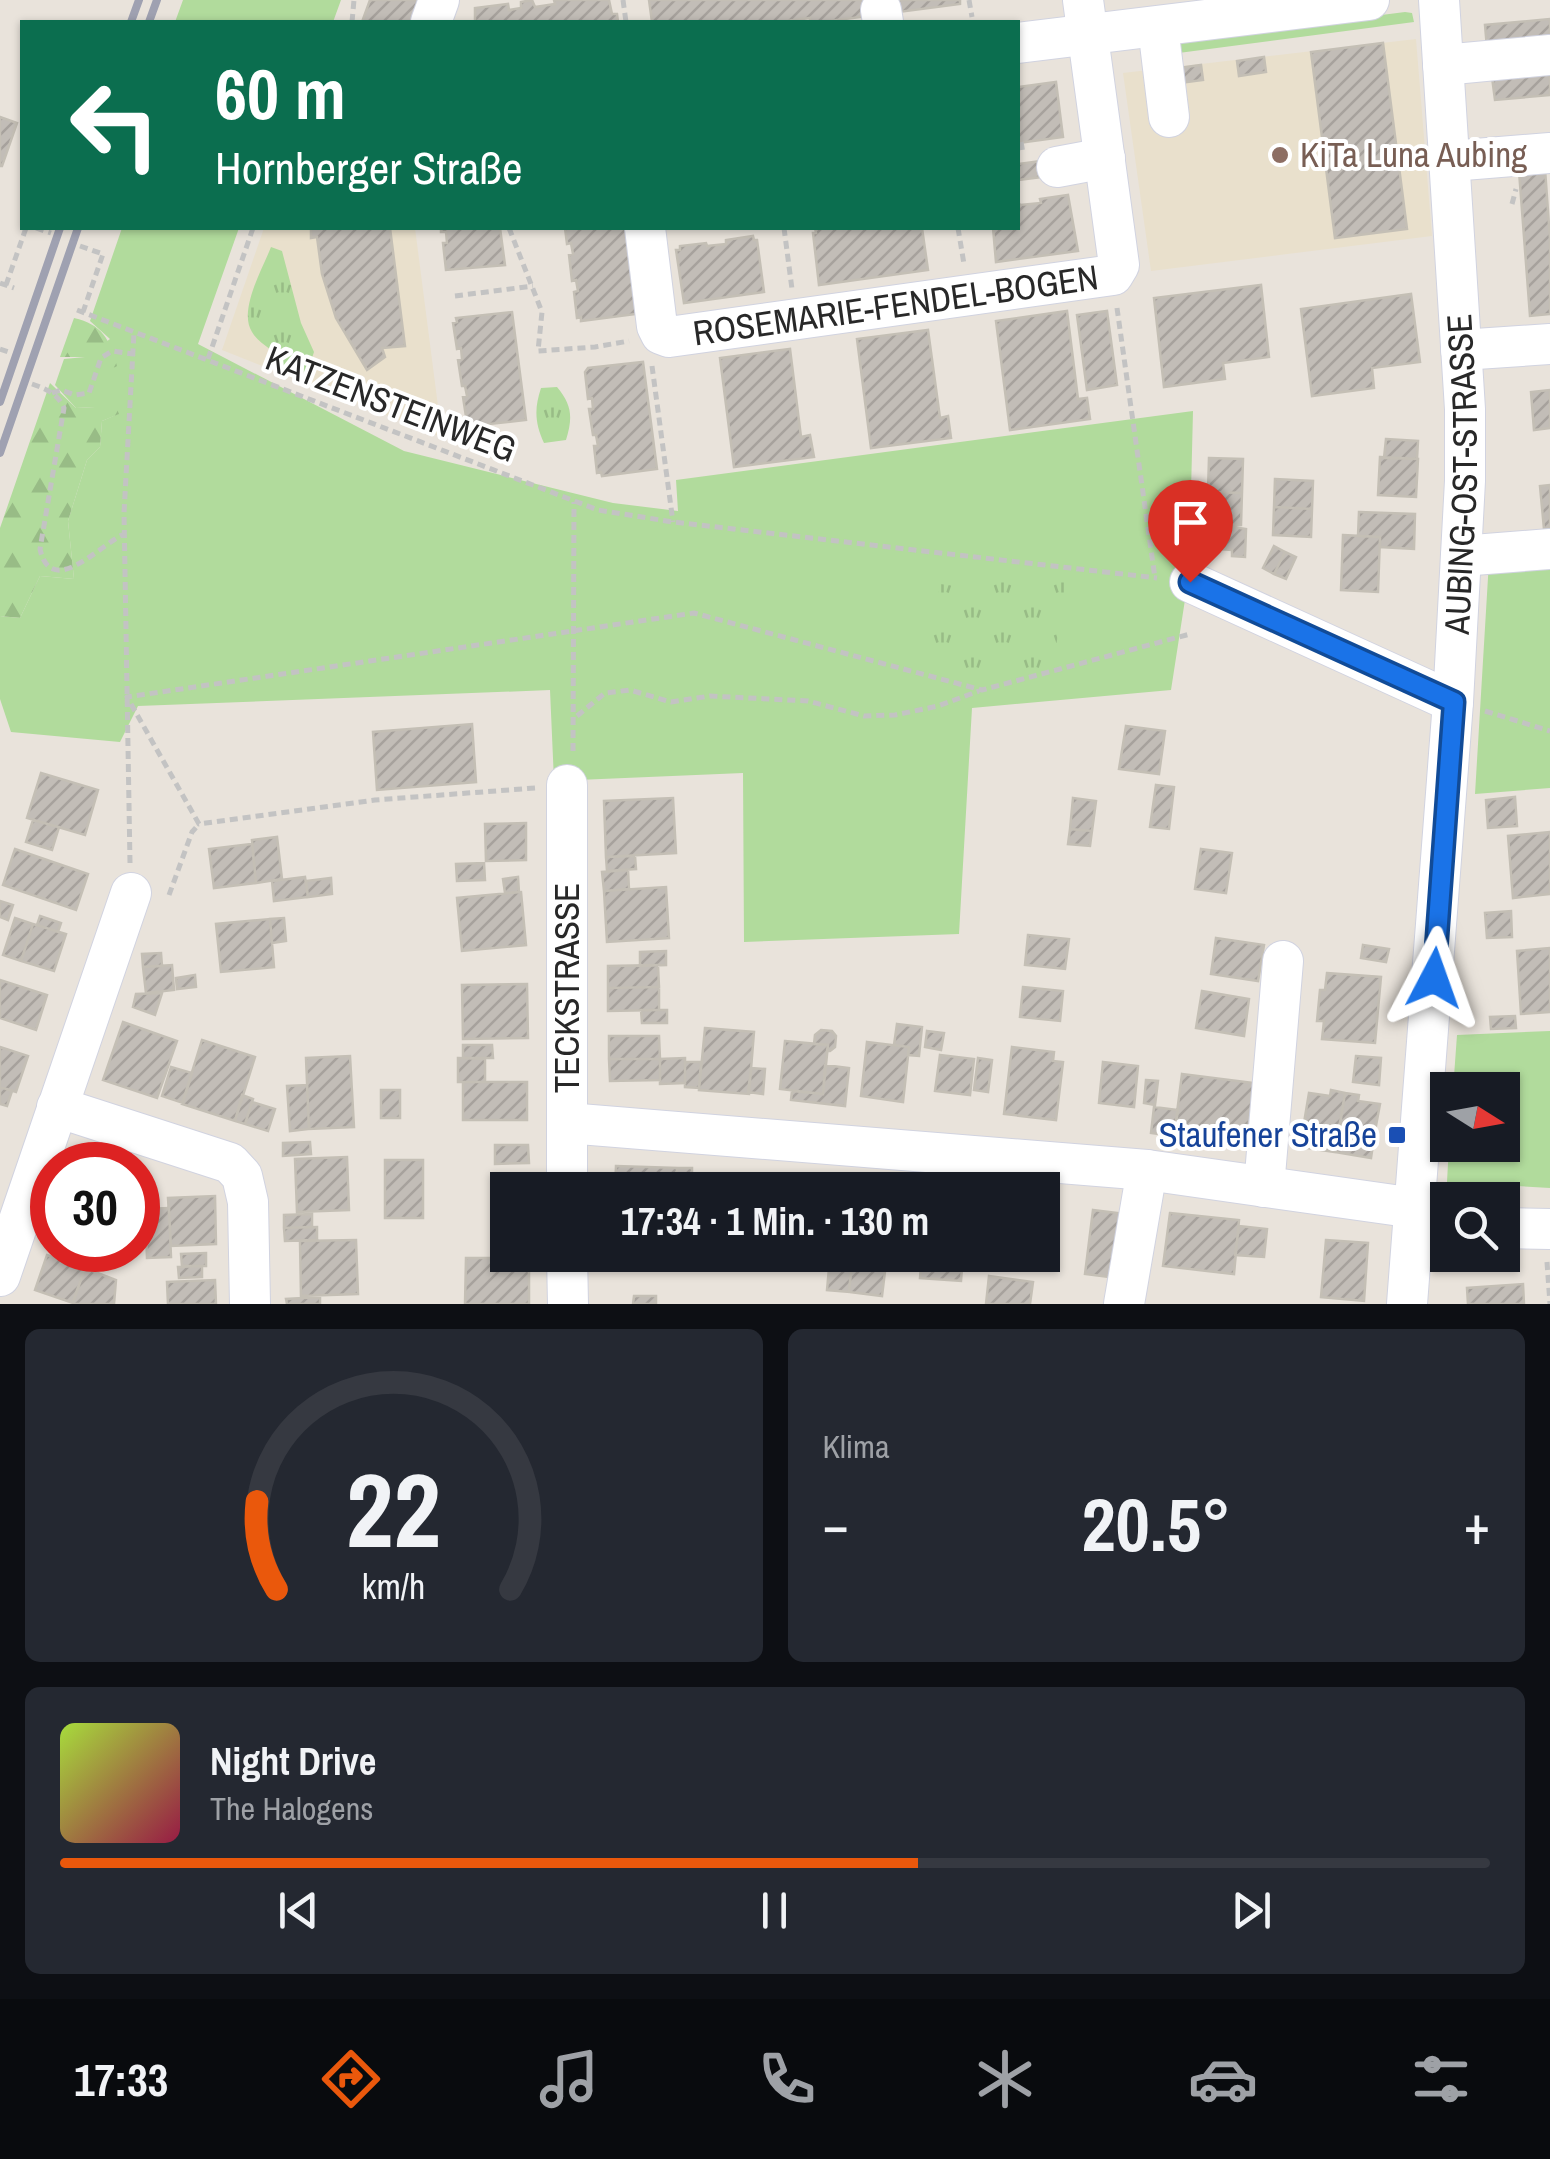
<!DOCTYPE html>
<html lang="de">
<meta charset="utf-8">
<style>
:root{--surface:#171b24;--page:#242831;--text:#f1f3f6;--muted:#9ea1a6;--line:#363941;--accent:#ea580c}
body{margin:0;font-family:"Archivo Narrow",sans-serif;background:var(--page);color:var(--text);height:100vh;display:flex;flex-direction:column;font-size:38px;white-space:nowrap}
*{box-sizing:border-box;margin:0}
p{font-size:32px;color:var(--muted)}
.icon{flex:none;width:55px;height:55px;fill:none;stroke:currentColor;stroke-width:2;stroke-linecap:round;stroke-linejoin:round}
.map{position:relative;height:1304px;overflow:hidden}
.sheet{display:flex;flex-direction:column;gap:25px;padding:25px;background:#0d0f14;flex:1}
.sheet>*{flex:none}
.banner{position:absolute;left:20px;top:20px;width:1000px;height:210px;border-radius:0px;box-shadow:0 2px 8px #0004;background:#0b6e4f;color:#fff;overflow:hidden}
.needle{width:65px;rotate:101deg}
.fabs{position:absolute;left:1430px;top:1072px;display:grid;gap:20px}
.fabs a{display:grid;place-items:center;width:90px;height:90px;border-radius:0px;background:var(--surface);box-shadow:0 2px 8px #0004;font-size:50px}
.speed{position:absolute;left:30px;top:1142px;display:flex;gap:20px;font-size:50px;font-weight:700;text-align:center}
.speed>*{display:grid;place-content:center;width:130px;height:130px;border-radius:50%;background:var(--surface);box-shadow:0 2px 8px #0004;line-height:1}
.speed .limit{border:15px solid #d22;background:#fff;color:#111}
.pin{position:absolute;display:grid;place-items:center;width:85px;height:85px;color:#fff;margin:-102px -42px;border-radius:50% 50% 50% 0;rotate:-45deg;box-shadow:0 0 10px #0007}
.pin .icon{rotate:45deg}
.me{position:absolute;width:110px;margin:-55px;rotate:4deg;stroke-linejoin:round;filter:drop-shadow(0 0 8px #0008)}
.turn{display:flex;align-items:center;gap:35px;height:210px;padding:0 30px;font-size:45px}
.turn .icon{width:130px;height:130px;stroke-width:2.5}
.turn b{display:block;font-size:70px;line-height:85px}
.big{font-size:75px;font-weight:700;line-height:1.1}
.sheet .tile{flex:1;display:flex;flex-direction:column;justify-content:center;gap:15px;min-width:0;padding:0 35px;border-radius:15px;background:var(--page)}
.sheet .dial{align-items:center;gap:0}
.dial svg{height:260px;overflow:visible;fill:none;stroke:var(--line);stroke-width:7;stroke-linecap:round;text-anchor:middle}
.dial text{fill:var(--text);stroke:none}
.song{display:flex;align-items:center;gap:30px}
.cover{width:120px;height:120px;border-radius:15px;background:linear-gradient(135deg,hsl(80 70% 55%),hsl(340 70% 35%))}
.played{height:10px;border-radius:5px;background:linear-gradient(90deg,var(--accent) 60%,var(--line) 60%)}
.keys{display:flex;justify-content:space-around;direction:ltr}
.heat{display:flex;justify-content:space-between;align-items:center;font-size:55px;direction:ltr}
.sheet .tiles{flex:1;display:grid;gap:25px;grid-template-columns:1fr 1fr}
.tile:last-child{grid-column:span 2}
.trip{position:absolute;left:490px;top:1172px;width:570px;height:100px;border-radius:0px;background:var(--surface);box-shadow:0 2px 8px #0004;font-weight:700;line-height:100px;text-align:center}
.tab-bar{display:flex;height:160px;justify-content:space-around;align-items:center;background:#090b0e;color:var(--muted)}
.tab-bar .icon{width:70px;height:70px}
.tab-bar .selected{color:var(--accent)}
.tab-bar b{font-size:45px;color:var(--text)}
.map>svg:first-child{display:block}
</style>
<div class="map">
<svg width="1550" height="1304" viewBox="0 0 1550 1304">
<defs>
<pattern id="forest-firs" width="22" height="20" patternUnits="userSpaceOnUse" patternTransform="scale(2.5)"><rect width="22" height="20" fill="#b1db9c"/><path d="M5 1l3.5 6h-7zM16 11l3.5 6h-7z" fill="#98bc86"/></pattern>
<pattern id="park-tufts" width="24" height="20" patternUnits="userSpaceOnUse" patternTransform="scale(2.5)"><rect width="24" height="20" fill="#b1db9c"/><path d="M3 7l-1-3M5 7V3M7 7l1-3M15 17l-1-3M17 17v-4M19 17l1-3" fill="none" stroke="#98bc86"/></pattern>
<pattern id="building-hatch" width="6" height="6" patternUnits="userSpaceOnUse" patternTransform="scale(2.5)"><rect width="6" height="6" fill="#c2bdb7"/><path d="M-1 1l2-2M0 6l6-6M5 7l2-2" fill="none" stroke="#a7a29d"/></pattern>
</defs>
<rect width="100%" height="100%" fill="#e9e3db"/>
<path fill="#e9e0cc" d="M1416,39L1432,236L1151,271L1123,73Z
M264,228H415L442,437L222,350Z"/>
<path fill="#b1db9c" d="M183,0H341L333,22H175Z
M1405,12L1412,13L1414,22L1171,54L1169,42Z
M122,228H239L198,344L404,451L613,503L678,511L676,480L1193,411L1189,574L1171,690L972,708L959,934L744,942L743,773L554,781L550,690L138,706L120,742L11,732L0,699V616L20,618L40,576L74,579L68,521L87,460L100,447L102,421L118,414L95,407L76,408L55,385L64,359L85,357L110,339L90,321Z
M1550,557V788L1475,794L1489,561Z
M1550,1031V1188L1447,1182L1449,1145H1502V1090H1453L1457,1035Z"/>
<path fill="url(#forest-firs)" d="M74,318C102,324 110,340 117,366L106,373L85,357H60Z
M50,383L76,408L95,407L112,397L119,414L102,421L100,447L87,460L68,521L74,579L40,576L20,618L0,616V528Z"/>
<path fill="url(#park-tufts)" d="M271,247L282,251L301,323L314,352L308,370L300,374L284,368C275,346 262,348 252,332C238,310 263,268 271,247Z
M557,387C572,405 573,417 566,440L544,443C535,423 534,409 541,388Z
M972,571L1066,582L1053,666L988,679L928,663L940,584L970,588Z"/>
<path fill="url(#building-hatch)" stroke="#c4bfb5" stroke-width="2.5" d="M370,0H423L412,22H362Z
M532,0L535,7L555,4L554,0H609L612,14H617L618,22H475V8L508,4L509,10L521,8V2Z
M649,0H960V4L822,22H810V18L779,22H652Z
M1550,19V42L1487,48L1485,25Z
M1383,43L1407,229L1335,238L1311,52Z
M1264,57L1266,72L1239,76L1237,61Z
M1201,65L1203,80L1179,83L1178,68Z
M1550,71V95L1495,100L1492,77Z
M1056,82L1063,137L1018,143V87Z
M0,117L17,123L2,166H0Z
M1056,159L1058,175L1018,180V164Z
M1545,169L1550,239V314L1530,316L1519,171Z
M1068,195L1078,251L996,262L993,228H1018V202L1020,205L1041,203L1040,199Z
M311,228H390L405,346L382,348L385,357L367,370L336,318L322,274L317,237L311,238Z
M441,228H500L505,265L446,270L443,243H447L446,232H441Z
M565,228H625L636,314L581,321V317L577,318L574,292L578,291L576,280L572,281L569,255L573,254L571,243L567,244Z
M815,228H922L928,270L819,285L813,233H816Z
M753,236L754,240H757L764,292L684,303L676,250H680V246L706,243L707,246L726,244V240Z
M1261,285L1269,357L1223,363L1225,379L1164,387L1154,298Z
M1411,294L1420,362L1372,368L1374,388L1312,396L1301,309Z
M1067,311L1078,399L1087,398L1090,419L1010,430L996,321Z
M1107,311L1117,385L1087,390L1077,315Z
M512,312L526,420L471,426L470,423H467L463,397L467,396L465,386H462L458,360L462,359L461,348L457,349L453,323L457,322L456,318Z
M928,330L940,418L948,416L951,438L871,448L857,339Z
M790,349L801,437L810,435L814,457L734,467L720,358Z
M643,362L657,469L602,476L601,472L597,473L594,446H598L596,435H593L589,409H593L592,398L588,399L585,372L588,368Z
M1550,390V428L1534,430L1531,392Z
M1386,439L1418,441L1417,459L1384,458Z
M1380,457L1418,459L1416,497L1378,495Z
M1209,458L1243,459L1242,493L1208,492Z
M1275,479L1313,481L1312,509L1274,507Z
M1550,485V528L1544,529L1540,486Z
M1208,492L1242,493L1241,525H1207Z
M1274,507L1312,509L1311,537L1273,535Z
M1359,512L1415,514L1414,549L1380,547V537L1358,536Z
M1221,525L1246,529L1245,557L1232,556V550L1220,549Z
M1343,535L1380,537L1378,592L1341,590Z
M1274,546L1285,552L1274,574L1263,568Z
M1285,552L1296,557L1286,579L1274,574Z
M472,724L476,782L377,790L373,732Z
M1126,726L1165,731L1159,774L1119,769Z
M41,773L98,790L85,835L27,818Z
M1156,785L1174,787L1169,829L1150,827Z
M1515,797L1517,826L1488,828L1486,800Z
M673,798L676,853L606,857L604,801Z
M1073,798L1096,801L1092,831L1070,829Z
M33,820L59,827L52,850L26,842Z
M526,823V860L486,861L485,824Z
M1070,829L1092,831L1090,846L1068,844Z
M1550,832V894L1513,898L1508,836Z
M277,837L282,879L256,883L252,840Z
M252,844L256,883L214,888L209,849Z
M15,849L88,874L76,910L3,885Z
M1201,849L1232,853L1226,893L1195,889Z
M635,856L636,869L607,871L606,857Z
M484,863L485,880L457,881L456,864Z
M628,870L629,889L604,891L602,872Z
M305,877L308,897L274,901L272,881Z
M518,877L519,892L505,893L503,879Z
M331,878L332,894L308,897L306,881Z
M666,887L669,938L607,942L604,891Z
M521,892L526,945L462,951L457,898Z
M0,901L13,905L8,920L0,917Z
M1511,911L1512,937L1487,938L1485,913Z
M40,916L61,923L58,932L37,925Z
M15,918L33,924L21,961L3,955Z
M284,918L286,941L272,943L270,919Z
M270,919L274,967L221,972L216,924Z
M33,924L66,934L54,971L21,961Z
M1028,935L1069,939L1065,969L1025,965Z
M1216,938L1264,945L1258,981L1211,974Z
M1363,945L1389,949L1386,962L1361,958Z
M1550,948V1012L1521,1014L1517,951Z
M666,951V965L640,966V952Z
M161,953L162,966L143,967L142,954Z
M172,965L174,990L146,993L143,967Z
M658,965L659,987L608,988V966Z
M1327,973L1381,977L1375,1043L1322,1039L1324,1021H1317L1320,990H1325Z
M195,975L196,987L177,989L176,978Z
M0,980L47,995L36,1030L0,1018Z
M527,984L528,1038L463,1039L462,985Z
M659,987V1010L608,1011V988Z
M1023,987L1063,991L1060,1021L1020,1017Z
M1202,991L1249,999L1244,1036L1196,1028Z
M162,993L155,1015L133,1007L136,994Z
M641,1010H667V1023H642Z
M1515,1016L1516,1028L1491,1029L1490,1017Z
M123,1022L177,1041L157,1098L103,1080Z
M897,1024L922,1027L919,1056L908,1055L909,1047L894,1045Z
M705,1028L754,1032L749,1094L699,1090Z
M821,1030L832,1031L836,1036L835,1047L830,1051H827L828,1045L814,1044L815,1035Z
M927,1031L944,1033L941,1050L925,1047Z
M609,1036H659L660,1059H609Z
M202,1040L255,1057L235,1121L182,1104Z
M785,1041L828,1045L823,1094L780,1089Z
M867,1042L909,1047L903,1102L861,1096Z
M463,1045H492L493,1058H463Z
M0,1047L28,1056L16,1092L0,1087Z
M1012,1047L1054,1052L1053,1061L1063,1062L1056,1120L1004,1114Z
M940,1055L974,1059L970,1095L935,1091Z
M350,1056L354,1127L309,1129L306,1058Z
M1356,1056L1381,1058L1379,1085L1353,1082Z
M458,1058L485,1059V1082H458Z
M685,1058V1083L660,1084V1059Z
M978,1058L992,1060L988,1092L974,1090Z
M609,1059H660V1080L610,1081Z
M685,1062H701L699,1088L685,1087Z
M1103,1062L1138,1066L1134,1107L1099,1103Z
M825,1065L849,1068L845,1106L791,1100L792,1091L823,1094Z
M171,1067L192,1073L183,1103L162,1096Z
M751,1068L765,1069L763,1094L748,1092Z
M1182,1074L1254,1083L1246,1145L1174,1136Z
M1146,1080L1158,1081L1155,1105L1144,1103Z
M463,1082H527V1120H463Z
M307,1085L309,1129L290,1131L287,1086Z
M0,1087L12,1091L7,1106L0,1104Z
M381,1090H400V1118H381Z
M1331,1090L1345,1093L1335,1152L1300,1147L1309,1093L1330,1096Z
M1345,1093L1359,1095L1358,1101L1380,1104L1375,1131L1340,1125Z
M242,1095L253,1099L245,1124L235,1121Z
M252,1102L275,1109L268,1131L245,1124Z
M1154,1107L1178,1110L1174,1136L1151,1133Z
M1340,1125L1375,1131L1371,1158L1335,1152Z
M310,1142L311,1154L283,1156V1143Z
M495,1145H528L529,1163L495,1164Z
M347,1157L349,1210L297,1212L295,1159Z
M385,1160H423V1218H385Z
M616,1166L677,1168L676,1190H615Z
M677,1168H692V1190H676Z
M148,1176L150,1199L138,1200V1177Z
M708,1178L743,1181V1190H707Z
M215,1196L216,1244L171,1246L168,1198Z
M169,1208L171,1257L147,1258L145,1209Z
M1093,1210L1126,1214L1118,1278L1085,1274Z
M1170,1213L1239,1220L1234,1274L1163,1266Z
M312,1214V1227L284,1228V1215Z
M1239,1226L1267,1229L1264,1257L1235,1255Z
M317,1227V1240L285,1241L284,1228Z
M496,1237H508V1252L496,1253Z
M356,1240L358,1294L301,1296L300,1241Z
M1326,1240L1368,1243L1364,1301L1321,1297Z
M100,1250H125L126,1259L99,1253Z
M206,1253V1266H182L181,1254Z
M47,1255L85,1268L73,1303L35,1290Z
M608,1255H644V1262L607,1261Z
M853,1255H887L882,1296L849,1292Z
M922,1255H963L961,1281L920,1278Z
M466,1258H529V1304H465Z
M202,1266V1277L179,1278L178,1267Z
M85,1268L116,1280L114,1304H72Z
M829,1268L851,1270L849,1292L827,1290Z
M989,1276L1033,1282L1030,1304H986Z
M215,1280L216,1304H168L167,1282Z
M1523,1284L1524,1304H1468L1467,1288Z
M634,1296H656V1304H633Z
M320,1297V1304H287L286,1299Z"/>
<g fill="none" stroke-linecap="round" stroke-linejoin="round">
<g stroke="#d1d3e0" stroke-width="42">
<g id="minor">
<path d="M881,10L883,22"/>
<path d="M431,22L439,0"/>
<path d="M1158,27L1169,117"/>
<path d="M1018,43L1369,0"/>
<path d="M1443,65L1550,55"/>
<path d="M1451,161L1550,153"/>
<path d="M1057,167L1105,158"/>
<path id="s1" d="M645,228L657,326L661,334L669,337L1113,275L1119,265L1083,0"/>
<path d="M1461,350L1550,344"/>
<path d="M1461,556L1550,549"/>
<path d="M1190,582L1453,702"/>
<path d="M567,785V1190"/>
<path d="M57,1107L230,1163L242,1176L248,1202L250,1304"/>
<path d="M567,1123L1147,1170L1415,1208"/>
<path d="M1264,1187L1283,961"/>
<path d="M1502,1228L1550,1229"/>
<path d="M567,1255L568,1304"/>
<path d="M0,1276L131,893"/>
<path d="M1124,1304L1147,1170"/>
<path id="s2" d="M1407,1304L1453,702L1465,481V409L1439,0"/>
</g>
</g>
<path stroke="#c3c3c3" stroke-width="5" stroke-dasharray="8 5" stroke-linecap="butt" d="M623,0L626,22
M969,0L972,17
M832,21V22
M352,22L354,0
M1021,142L1023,153
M1512,204L1516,189
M36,228L51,233
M509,228L542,312L538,351L595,347L629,341
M784,228L792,289
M958,228L964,264
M80,246L103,254L83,312
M0,283L14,288
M6,285L26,228
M455,296L533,286
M1117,308L1155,578
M77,310L598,510L673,522L1157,578
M0,349L9,352
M208,359L253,228
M652,366L673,522
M32,384C47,389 58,394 64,408L40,549C51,600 101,544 124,534
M52,393L61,390L75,395L89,393L101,358L112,351L133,354
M1485,711L1550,731
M577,716L605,693L630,690L671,702L710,696L808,701L864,716L895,715L938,706L979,691
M573,751L574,502
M535,788L375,800L199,824L127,697L694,613L982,690L1190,634
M130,863L124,513L134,332
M169,895L192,832L199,824
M1547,1262L1550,1304"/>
<use href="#minor" stroke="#fff" stroke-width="40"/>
<path stroke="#9fa1b1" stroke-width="8" d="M131,22L139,0
M149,22L157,0
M0,402L60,228
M0,453L78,228"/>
</g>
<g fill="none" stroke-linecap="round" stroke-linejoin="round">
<g stroke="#114b97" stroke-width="25">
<path id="route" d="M1190,582L1454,702L1434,978"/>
</g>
<use href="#route" stroke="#1a73e8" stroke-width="18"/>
</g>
<circle fill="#8d6e63" stroke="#fff" stroke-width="4" cx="1280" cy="155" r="10"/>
<rect fill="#1a4fb4" stroke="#fff" stroke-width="4" x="1387" y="1125" width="20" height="20" rx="5"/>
<g text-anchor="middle" stroke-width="8" stroke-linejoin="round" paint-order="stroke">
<g font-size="35" fill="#785e54" stroke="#fff" text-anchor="start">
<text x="1300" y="167">KiTa Luna Aubing</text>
</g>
<g font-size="35" fill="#282828" stroke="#fff">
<text dy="12" stroke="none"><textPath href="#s1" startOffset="345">ROSEMARIE-FENDEL-BOGEN</textPath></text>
<text transform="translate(391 404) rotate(21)" y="12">KATZENSTEINWEG</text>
<text dy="12" stroke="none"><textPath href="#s2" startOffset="832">AUBING-OST-STRASSE</textPath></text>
<text transform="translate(567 988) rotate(-90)" y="12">TECKSTRASSE</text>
</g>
<g font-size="35" fill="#164399" stroke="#fff" text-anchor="end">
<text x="1377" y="1147">Staufener Straße</text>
</g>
</g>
</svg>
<div class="fabs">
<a><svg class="needle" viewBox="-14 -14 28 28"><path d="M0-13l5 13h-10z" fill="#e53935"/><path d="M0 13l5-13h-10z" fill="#9ea1a6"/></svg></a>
<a><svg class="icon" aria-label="search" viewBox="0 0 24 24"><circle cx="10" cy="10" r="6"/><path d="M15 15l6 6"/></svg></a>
</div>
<div class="speed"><div class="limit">30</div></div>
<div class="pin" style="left:1190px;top:582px;background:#d93025"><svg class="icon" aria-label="arrive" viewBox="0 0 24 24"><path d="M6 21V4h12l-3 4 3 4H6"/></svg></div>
<svg class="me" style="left:1434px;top:978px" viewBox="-20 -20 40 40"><path d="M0-17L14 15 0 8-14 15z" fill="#1a73e8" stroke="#fff" stroke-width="4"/></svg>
<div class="trip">17:34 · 1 Min. · 130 m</div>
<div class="banner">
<div class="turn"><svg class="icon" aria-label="left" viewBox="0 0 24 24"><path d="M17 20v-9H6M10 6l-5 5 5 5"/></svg><div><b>60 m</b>Hornberger Straße</div></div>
</div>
</div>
<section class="sheet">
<div class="tiles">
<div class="tile dial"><svg viewBox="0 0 100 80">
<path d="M14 69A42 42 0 1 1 86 69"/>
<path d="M14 69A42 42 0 0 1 8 42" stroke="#ea580c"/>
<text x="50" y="56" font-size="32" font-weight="700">22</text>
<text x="50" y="72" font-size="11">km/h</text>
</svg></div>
<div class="tile"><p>Klima</p>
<div class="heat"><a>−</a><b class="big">20.5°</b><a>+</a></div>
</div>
<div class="tile">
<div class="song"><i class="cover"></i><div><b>Night Drive</b><p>The Halogens</p></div></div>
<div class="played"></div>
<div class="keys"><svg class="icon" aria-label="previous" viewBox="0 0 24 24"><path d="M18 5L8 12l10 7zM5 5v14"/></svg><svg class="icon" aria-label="pause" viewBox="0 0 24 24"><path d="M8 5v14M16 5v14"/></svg><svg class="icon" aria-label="next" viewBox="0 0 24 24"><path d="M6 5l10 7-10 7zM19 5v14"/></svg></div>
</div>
</div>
</section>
<nav class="tab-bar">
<b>17:33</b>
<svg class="icon selected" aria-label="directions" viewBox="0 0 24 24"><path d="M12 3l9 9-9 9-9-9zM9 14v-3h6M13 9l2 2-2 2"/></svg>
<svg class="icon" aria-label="music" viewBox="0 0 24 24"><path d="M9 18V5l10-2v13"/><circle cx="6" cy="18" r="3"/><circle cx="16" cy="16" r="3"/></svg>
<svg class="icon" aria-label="phone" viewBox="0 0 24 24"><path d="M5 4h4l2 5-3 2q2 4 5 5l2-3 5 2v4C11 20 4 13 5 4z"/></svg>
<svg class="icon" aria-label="climate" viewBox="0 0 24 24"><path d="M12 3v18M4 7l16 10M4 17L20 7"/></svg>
<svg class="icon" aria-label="car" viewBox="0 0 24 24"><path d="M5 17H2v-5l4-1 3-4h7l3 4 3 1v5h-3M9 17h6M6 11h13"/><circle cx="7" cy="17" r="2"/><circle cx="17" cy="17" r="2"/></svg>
<svg class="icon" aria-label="filters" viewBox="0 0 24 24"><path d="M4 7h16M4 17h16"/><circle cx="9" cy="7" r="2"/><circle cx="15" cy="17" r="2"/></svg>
</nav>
